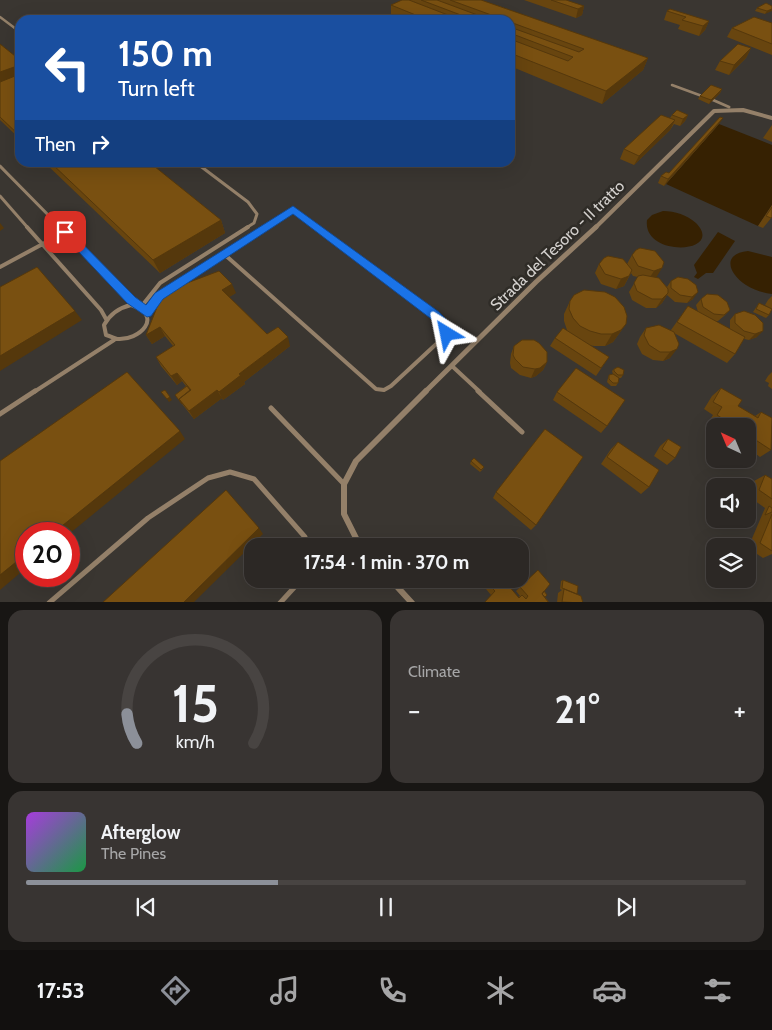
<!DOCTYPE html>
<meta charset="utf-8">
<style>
:root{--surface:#2c2825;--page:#383432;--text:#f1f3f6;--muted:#a6a6a7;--line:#484442;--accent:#8c9099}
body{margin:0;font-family:Cabin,sans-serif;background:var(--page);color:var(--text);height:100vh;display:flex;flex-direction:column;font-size:19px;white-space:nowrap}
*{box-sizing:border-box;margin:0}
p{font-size:16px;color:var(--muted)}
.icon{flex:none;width:28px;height:28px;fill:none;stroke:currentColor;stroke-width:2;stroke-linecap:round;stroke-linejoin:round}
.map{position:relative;height:602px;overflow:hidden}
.details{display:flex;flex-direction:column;gap:8px;padding:8px;background:#181614;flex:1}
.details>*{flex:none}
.banner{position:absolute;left:15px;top:15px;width:500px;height:152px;border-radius:15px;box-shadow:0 5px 20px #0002,0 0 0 1px var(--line);background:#1a4fa0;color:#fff;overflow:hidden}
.needle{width:32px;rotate:316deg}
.tools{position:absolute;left:706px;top:418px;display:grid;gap:10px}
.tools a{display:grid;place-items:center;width:50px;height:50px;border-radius:10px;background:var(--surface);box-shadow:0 5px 20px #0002,0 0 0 1px var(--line);font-size:25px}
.speed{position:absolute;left:15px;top:522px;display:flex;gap:10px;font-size:25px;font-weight:700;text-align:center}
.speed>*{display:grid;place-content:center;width:65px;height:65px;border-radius:50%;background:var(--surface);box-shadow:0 5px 20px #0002,0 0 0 1px var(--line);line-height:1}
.speed .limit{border:8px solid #d22;background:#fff;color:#111}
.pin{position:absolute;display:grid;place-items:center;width:42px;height:42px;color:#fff;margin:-21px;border-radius:10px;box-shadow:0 2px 8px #0006}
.me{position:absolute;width:55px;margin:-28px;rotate:325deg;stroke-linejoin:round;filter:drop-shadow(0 0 4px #0008)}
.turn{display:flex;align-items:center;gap:18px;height:105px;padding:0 20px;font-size:22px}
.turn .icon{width:65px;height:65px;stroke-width:2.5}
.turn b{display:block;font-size:35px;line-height:42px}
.then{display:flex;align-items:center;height:48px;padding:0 20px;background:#0003;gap:10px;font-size:19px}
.big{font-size:38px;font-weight:700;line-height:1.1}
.details .tile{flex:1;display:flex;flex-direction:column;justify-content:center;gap:8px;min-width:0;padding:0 18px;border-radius:15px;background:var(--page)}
.details .dial{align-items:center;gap:0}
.dial svg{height:130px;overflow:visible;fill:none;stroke:var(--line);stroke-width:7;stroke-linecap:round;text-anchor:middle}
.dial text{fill:var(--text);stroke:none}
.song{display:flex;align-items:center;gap:15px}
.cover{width:60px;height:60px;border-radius:8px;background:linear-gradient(135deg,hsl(280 70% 55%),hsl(140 70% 35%))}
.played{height:5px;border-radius:2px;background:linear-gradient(90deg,var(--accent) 35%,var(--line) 35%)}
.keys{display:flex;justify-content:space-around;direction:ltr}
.heat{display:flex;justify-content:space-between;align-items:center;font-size:28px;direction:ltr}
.details .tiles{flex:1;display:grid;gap:8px;grid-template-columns:1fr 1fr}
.tile:last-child{grid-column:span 2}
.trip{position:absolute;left:244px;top:538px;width:285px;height:50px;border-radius:15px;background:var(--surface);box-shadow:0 5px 20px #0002,0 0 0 1px var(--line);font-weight:700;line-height:50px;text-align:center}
.dock{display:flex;height:80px;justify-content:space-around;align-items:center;background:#12100f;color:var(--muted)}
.dock .icon{width:35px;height:35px}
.dock .current{color:var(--accent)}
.dock b{font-size:22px;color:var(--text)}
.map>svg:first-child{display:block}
</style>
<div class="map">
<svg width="772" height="603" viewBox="0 0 772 603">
<rect width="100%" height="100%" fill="#3a3631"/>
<path fill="#362102" d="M719,124L772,145V205L758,226L666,184Z
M663,211C675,211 687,215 696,223C726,254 642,258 647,220L652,215Z
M718,232L735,241L713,273H706L698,279L694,277L697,273L694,265Z
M748,251L772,257V294C763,293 754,290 746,285C729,274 721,254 748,251Z"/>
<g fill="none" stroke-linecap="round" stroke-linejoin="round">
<path stroke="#948069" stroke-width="2.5" d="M0,17L20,32
M672,85L702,96"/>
<path stroke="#948069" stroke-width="3" d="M713,100L729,107
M195,162L248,202L257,214L254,223L246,228
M0,166L61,228
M0,196L28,228
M264,228L293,209L318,228"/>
<path stroke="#948069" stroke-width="4" d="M27,227L101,310L106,319
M59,227L131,300L141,307L160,283L248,227
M224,254L376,389L384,390L391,386L447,334V326L317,227
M0,267L65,232
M131,305C165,316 139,341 117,339C114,338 110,336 106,335L104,325C110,314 118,308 131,305Z
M147,312L159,296L266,227
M452,366L480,392
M34,392L114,340"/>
<path stroke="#948069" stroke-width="5" d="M478,391L522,432
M271,408L344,484
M0,414L35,391
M49,603L148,518L208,478L230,472L254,479L305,537L308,546
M280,603L302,579"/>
<path stroke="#948069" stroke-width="4" d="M595,228L714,111L743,110L772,118"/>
<path stroke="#948069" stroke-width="5" d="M425,392L536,282L596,227"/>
<path stroke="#948069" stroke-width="6" d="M360,546L344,514V484L356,461L426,391
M390,579L412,603"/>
</g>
<path fill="#68450f" d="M410,0H481L648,58L643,70L602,104L510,66V20H398L391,17V5Z
M524,0H566L584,6L582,15L576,18Z
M772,6L765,14L755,11L757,8Z
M667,11L709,21L705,30L699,36L678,29L680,25L664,20Z
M772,23V55L727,37L732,28Z
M0,44L20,60V139L0,120Z
M751,48L746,58L729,75L715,70L720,61Z
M722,89L720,93L709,104L698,99L700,96Z
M672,115H688L685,121L680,126L674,124L670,130L634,165L620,159L624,149L670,118Z
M719,124L664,186L658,183L661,176L669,173Z
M772,125V142L763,138Z
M44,162H149L221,220L225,233L160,273Z
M772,205V217L763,228L758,226Z
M655,251L656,277L667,287L671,281L678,277L693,299L687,303L675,302L667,295L662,303L656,308H646L632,300L629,292L638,277L633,276L631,273L624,286L616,289L601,284L595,273L599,264H627L632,255Z
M236,293L229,297L267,334L290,346L244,382L245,384L223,400L222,398L194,419L175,395L186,386L182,381L177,385L161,366L156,357L173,346L165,336L152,344L146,335Z
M772,296V309L765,305L768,300Z
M701,299L730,310L724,316L718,321H715L730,329V320L735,314L744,311L757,337L749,340L744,339L735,354L727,363L674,333L670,358L663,361L653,360L642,354L637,344L640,337L646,328L671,330L688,306L698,312L696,305Z
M570,301L626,324L613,342L605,346H594L589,345L609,357L596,376L550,346L555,338L568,332L567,330L564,321V314Z
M759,303L769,315L766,318L753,312Z
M514,346L547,362L543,370L536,376L531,378L520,375L511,368L510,363L511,354Z
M614,369L623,375L621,378H618V383L616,386H611L607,382L608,378L609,375L613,374L612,371Z
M772,372V389L768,386L769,383L765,381L768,376Z
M721,388L738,406L755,416L761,412L771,450L760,457L748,448V426H715V428L708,423L713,415L704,409L712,396Z
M557,392L607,426L601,433L553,400Z
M668,439L675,458L667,465L654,456L660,446Z
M618,442L649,487L641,494L601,464L611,449Z
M471,461L484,467L483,469L480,472L470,464Z
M765,475L772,479V554L763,558L748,548L765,508L748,496L754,481Z
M496,492L536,525L531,530L493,498Z
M538,570L544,591L545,597L549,602L491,595L486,589L496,579L518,597L520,596L516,591Z
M563,580L576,594L583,603H557L558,593L562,590L560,589L561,581Z"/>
<path fill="#55380c" d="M584,6L582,15L576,18L578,9Z
M772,9V11L765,14L767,11Z
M709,21L705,30L699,36L703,26Z
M751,48L746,58L729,75L734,65Z
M648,58L643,70L602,104L606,91Z
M20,65V80L0,88V72Z
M722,89L720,93L709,104L711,100Z
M688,115L685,121L680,126L683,119Z
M723,118L719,124L664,186L668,179Z
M675,120L670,130L634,165L639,156Z
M221,220L225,233L160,273L153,260Z
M0,223L4,228L0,231Z
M662,268L656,278L648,280L654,271Z
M629,276L624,286L616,289L621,279Z
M232,284L236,293L226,299L222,290Z
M698,292L693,299L687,303L692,297Z
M668,293L662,303L656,308L662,299Z
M75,311L82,320L0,371V356Z
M626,324L613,342L605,346L612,334Z
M160,327L165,336L152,344L146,335Z
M763,331L757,337L749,340L755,334Z
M288,337L290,346L244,382L245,384L223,400L219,392L239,374Z
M677,349L670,358L663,361L670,352Z
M547,362L543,370L536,376L531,378L535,369Z
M177,373L182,381L177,385L171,376Z
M217,390L222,398L194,419L189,411Z
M170,397L172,400L169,402L167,399Z
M180,431L185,439L69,534H52Z
M259,528L263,534L193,603H183Z
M26,554V568L0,590V575Z"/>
<path fill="#795011" stroke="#55380c" d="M402,0H409L461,20H428L391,5Z
M421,0H437L491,20H474Z
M450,0H481L648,58L606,91L510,53V39L568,61L573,57L510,33V27L579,52L584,49L510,22V20H505Z
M551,0H566L584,6L578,9Z
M766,3L772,6V9L767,11L757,8Z
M670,9L709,21L703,26L682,20L686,17L667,11Z
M754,17L772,23V44L732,28Z
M0,44L20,60V65L0,72Z
M738,44L751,48L734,65L720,61Z
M20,74V136L0,117V82Z
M711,85L722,89L711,100L700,96Z
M677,110L688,115L683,119L672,115Z
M661,115L675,120L639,156L624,149Z
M720,117L723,118L668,179L661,176L666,172L669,173Z
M50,162H149L221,220L153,260Z
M772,207V217L771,218L766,216Z
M640,248L655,251L664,262L662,268L654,271L638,266L632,255L636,250Z
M608,256L623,259L632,270L629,276L621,279L605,274L599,264L604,258Z
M37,267L75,311L0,356V287Z
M219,271L232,284L222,290L267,334L278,327L288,337L239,374L241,375L219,392L217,390L189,411L179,399L191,390L177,373L171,376L156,357L175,345L160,327L146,335L163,292Z
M643,275L659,278L668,289V293L662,299H652L637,291L634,283L638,276Z
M678,277L688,279L696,285L698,292L692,297L680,295L671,288V281Z
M584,290L605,292L615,297L624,307L627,316L626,324L621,330L612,334H601L590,331L580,326L573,318L569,309L570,301L574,295Z
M707,294L718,295L727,302L730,310L724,315L714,314L703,307L701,299Z
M759,303L772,309L769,315L756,309Z
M688,306L745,337L735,354L677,322Z
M744,311L755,315L763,323V331L755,334L744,331L735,323V314Z
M659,325L674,332L679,344L677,349L670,352H660L649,345L644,335L646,328Z
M563,328L609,357L601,368L555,338Z
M522,340H534L539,343L547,352V362L540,368L535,369L523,367L515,359L513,355L514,346Z
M618,367L624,370L623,375H618L614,371V369Z
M576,368L625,400L607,426L557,392Z
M127,372L180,431L52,534H26V554L0,575V461Z
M613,374L619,378L618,383H613L609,379V375Z
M187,386L190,390L179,399L182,404L175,395Z
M721,388L742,400L738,406L758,418L761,412L772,418L771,450L748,435V426H734L717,415L722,407L713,402Z
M165,390L170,397L167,399L161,392Z
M545,429L583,457L536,525L496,492Z
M668,439L681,447L675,458L662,449Z
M618,442L659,470L649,487L607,457Z
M474,458L484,467L481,470L471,461Z
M765,475L772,479V499L759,490Z
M226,490L259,528L183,603H102Z
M769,506L772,508V512L765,515Z
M772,514V551L760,543Z
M538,570L550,584L542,594L549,603H484L495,591L489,585L496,579H503L519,598L522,595L526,599L528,596L520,587Z
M563,580L578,586L577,594L562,588Z
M564,589L581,596L583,603L562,602Z
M544,591L547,595L545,597L542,594Z"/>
<path fill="#1a73e8" stroke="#114b97" d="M293,206L439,312L453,326L451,337H443L441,328L430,318L293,214L163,299L151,316L147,317L127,303L60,232L65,229L69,230L135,297L146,305L155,293Z"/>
<g text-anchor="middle" stroke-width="5" stroke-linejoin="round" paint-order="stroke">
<g font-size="16" fill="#d4d1ce" stroke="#2f2c27">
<text transform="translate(557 245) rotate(-44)" y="6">Strada del Tesoro - II tratto</text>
</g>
</g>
</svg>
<div class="tools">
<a><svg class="needle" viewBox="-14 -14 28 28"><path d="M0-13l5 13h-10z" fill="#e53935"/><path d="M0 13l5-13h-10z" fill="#a6a6a7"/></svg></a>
<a><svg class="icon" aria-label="sound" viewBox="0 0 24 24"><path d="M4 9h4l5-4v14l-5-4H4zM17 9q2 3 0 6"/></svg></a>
<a><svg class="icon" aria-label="layers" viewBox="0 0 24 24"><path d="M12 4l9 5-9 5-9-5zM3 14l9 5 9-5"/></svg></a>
</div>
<div class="speed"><div class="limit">20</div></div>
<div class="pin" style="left:65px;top:232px;background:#d93025"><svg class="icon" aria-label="arrive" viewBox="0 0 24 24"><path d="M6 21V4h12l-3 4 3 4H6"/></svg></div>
<svg class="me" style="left:447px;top:334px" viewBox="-20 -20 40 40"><path d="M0-17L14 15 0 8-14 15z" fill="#1a73e8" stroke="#fff" stroke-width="4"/></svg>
<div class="trip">17:54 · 1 min · 370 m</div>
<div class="banner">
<div class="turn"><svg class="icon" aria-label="left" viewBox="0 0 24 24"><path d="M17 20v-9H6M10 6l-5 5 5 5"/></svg><div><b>150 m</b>Turn left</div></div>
<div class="then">Then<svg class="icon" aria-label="right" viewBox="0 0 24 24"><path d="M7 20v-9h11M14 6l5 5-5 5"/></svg></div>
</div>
</div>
<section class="details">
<div class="tiles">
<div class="tile dial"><svg viewBox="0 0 100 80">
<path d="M14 69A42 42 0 1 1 86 69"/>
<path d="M14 69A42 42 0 0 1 8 51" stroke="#8c9099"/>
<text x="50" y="56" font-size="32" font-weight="700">15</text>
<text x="50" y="72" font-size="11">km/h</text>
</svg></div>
<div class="tile"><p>Climate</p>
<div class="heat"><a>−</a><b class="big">21°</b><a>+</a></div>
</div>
<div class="tile">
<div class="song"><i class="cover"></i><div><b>Afterglow</b><p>The Pines</p></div></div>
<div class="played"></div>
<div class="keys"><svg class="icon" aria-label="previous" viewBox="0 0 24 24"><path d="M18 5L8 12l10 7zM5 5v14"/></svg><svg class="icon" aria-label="pause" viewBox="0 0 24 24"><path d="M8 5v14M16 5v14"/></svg><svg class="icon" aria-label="next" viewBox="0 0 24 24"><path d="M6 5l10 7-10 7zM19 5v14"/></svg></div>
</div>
</div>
</section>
<nav class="dock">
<b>17:53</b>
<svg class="icon current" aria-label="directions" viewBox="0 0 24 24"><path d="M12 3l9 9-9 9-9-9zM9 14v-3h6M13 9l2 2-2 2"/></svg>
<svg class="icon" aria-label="music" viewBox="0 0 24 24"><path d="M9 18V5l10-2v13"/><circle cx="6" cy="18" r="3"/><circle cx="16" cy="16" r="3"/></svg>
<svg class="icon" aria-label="phone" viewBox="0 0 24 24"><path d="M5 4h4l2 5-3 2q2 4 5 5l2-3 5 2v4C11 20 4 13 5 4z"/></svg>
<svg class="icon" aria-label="climate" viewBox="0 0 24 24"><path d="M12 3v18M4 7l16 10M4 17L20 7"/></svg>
<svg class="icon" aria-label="car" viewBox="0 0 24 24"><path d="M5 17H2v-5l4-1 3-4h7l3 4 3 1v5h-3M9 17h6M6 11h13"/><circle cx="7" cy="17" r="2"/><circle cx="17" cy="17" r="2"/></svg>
<svg class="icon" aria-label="filters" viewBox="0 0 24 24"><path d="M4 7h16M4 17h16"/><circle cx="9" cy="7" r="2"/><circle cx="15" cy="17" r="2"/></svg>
</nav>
